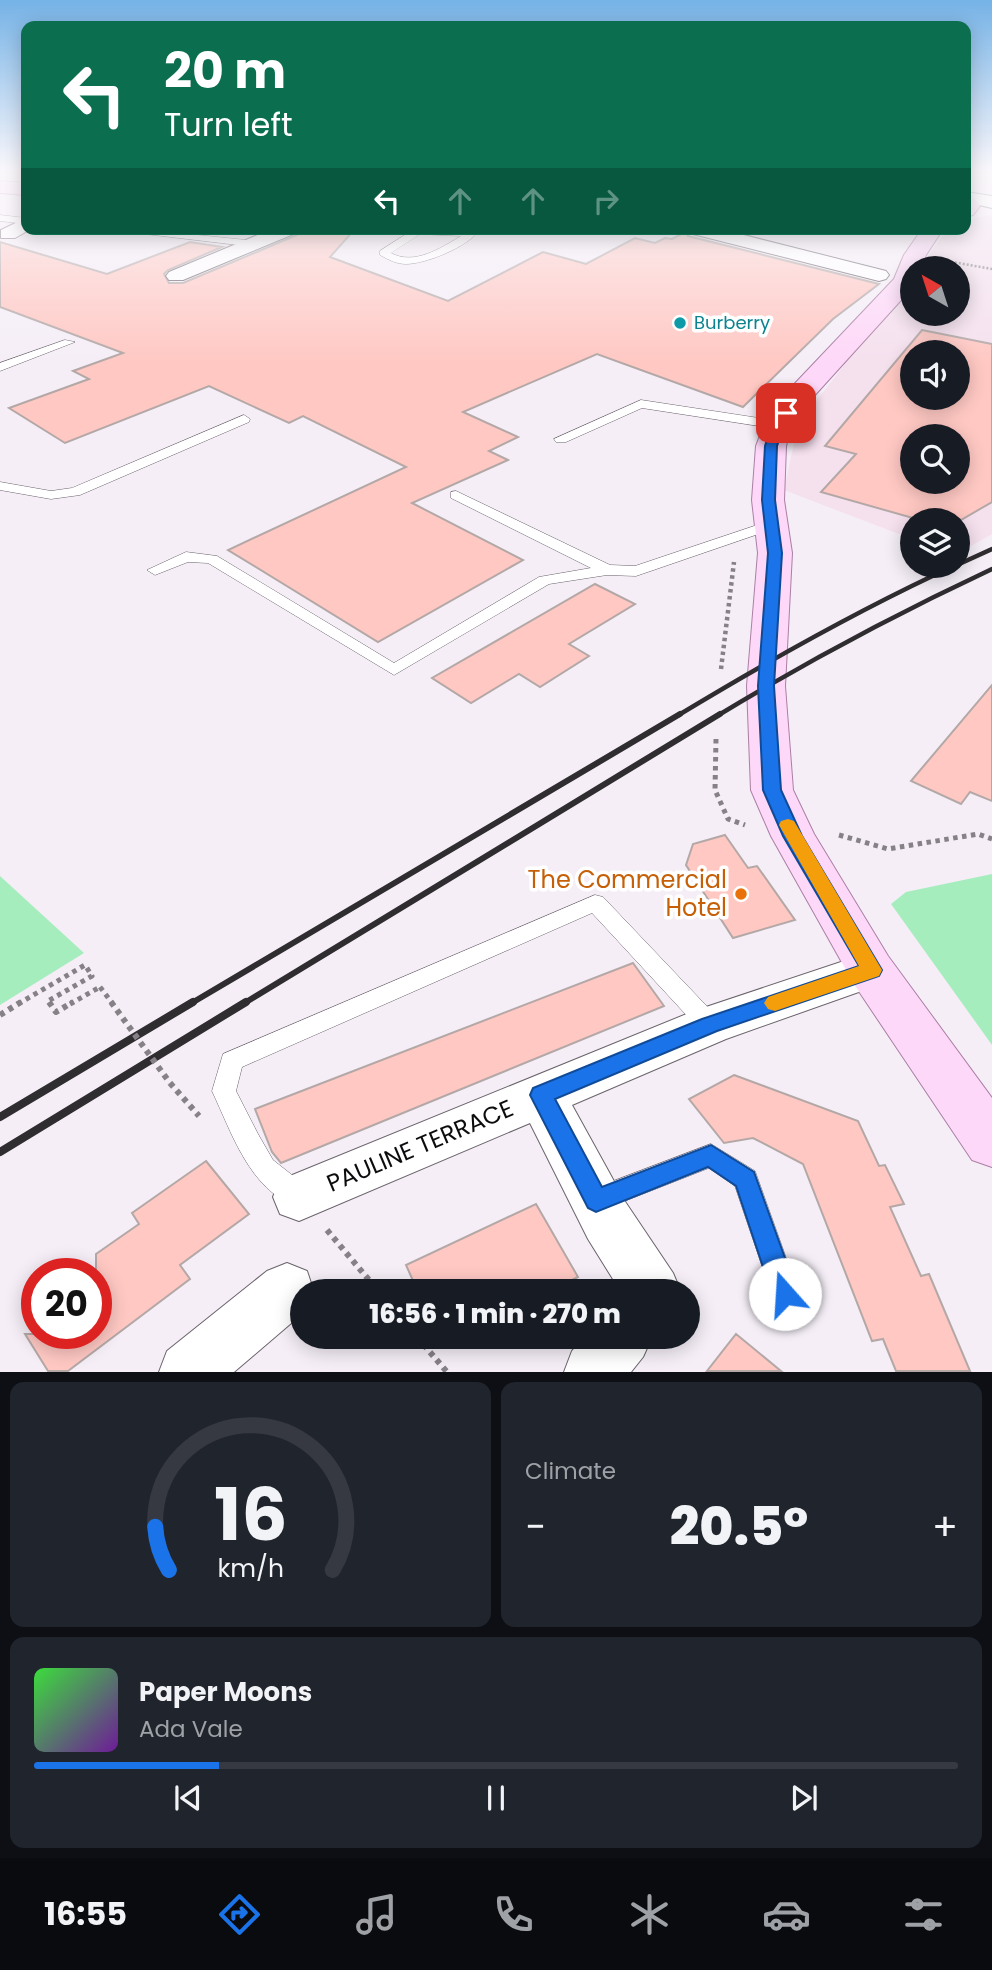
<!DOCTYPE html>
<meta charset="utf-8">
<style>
:root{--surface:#171b24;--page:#20242c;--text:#f1f3f6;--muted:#9ea1a6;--line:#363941;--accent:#1a73e8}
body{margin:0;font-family:Poppins,sans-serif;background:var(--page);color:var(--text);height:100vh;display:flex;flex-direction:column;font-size:26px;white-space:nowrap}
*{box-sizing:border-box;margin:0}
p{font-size:23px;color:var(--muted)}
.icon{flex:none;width:38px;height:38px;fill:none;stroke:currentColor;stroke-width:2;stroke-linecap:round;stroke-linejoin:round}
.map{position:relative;height:1372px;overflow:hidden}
.sheet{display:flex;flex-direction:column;gap:10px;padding:10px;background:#0d0f14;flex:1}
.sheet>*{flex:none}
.top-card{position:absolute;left:21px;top:21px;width:950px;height:214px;border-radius:14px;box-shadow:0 4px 18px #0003;background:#0b6e4f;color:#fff;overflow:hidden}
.needle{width:46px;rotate:321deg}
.buttons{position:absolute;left:900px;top:256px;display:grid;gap:14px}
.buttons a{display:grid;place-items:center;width:70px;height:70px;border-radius:50%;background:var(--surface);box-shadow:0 4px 18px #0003;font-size:35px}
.speed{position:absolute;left:21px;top:1258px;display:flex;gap:14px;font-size:35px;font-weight:700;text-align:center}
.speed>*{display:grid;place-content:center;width:91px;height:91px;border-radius:50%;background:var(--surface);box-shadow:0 4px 18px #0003;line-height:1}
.speed .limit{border:10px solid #d22;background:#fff;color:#111}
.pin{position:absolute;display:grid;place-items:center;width:60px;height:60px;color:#fff;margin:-30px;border-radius:14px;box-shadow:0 4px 10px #0006}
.me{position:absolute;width:77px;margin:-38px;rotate:341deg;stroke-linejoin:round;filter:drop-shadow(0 0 5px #0008)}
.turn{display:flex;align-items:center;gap:24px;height:147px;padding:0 28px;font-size:32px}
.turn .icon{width:91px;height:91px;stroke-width:2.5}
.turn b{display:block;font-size:49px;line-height:60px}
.lanes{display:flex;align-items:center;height:66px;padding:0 28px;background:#0003;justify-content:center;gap:35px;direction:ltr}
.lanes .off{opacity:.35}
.big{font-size:52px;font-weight:800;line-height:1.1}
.sheet .tile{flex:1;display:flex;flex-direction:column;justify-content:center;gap:10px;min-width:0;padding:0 24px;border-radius:14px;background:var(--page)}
.sheet .dial{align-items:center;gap:0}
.dial svg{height:182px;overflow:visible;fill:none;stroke:var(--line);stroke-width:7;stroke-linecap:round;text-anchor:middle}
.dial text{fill:var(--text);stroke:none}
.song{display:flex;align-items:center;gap:21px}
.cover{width:84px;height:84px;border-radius:10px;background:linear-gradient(135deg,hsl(120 70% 55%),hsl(280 70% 35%))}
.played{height:7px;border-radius:4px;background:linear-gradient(90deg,var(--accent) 20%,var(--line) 20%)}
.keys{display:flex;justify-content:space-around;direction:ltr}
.heat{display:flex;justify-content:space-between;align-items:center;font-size:38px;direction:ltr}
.sheet .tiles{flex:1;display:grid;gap:10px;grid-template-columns:1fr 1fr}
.tile:last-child{grid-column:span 2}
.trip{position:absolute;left:290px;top:1279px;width:410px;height:70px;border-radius:35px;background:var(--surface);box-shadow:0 4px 18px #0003;font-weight:800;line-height:70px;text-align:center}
.tabs{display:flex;height:112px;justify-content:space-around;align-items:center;background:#090b0e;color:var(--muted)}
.tabs .icon{width:49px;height:49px}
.tabs .selected{color:var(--accent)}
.tabs b{font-size:32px;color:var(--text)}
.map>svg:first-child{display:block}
</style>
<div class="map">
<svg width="992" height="1372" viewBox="0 0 992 1372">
<rect width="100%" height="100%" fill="#f5eef7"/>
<path fill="#f5e0ee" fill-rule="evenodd" d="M992,215V534L957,554V520H912V539L784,490L798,425L912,277V313H957V268H919L948,229H966V220ZM912,352H957V397H912ZM912,436H957V481H912Z"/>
<path fill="#a6edbe" d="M992,874V1045L891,904L906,892Z
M0,876L84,953L0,1005Z"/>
<path fill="#ffc8c3" stroke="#b4a8a7" stroke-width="2" fill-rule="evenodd" d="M300,229H355L330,257L448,301L543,252L586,264L635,238L655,243L665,238L672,239L685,232L688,236L879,284L833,319L743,407L597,354L463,412L518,437L489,451L508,460L412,503L523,560L378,642L228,550L406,467L303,416L289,423L209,386L65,443L9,408L89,379L73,371L123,353L0,307V242L107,274L190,242L222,247L168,270L164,274L169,283H183L297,235Z
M922,330L992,344V502L961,520H920L821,492L856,454L825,446ZM912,352H957V397H912ZM912,436H957V481H912Z
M595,584L635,604L569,644L589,656L540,687L519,674L471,703L432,678Z
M992,685V801L970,792L961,804L911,781Z
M725,835L748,868L757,866L795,920L733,938L686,865L693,844Z
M633,963L664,1006L281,1163L272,1152L255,1109Z
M734,1075L858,1121L879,1166L885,1165L904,1204L890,1207L921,1276L929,1274L970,1371H896L883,1339L872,1341L803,1164L753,1138L724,1143L689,1099Z
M206,1161L249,1214L180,1265L190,1279L68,1371H48L25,1334H96V1254L139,1224L132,1213Z
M536,1204L578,1277L548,1292H418L406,1265Z
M736,1334L781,1371H707Z"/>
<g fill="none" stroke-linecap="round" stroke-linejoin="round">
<g stroke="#6a636b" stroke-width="1">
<path id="lane" d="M0,215L26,218V224L0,221Z
M103,229H139L256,241L261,244L256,247Z
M414,229H480C470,246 426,264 406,264C397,264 389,260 380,255V251ZM420,234L461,236C441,248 414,266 391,253Z
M65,340L75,342L0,371V363Z
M641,400L778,421L785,425L778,429L642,408L566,442H556L554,439Z
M244,415L250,419L249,422L80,495L51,499L0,490V482L51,491L72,488Z
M456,491L610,565L635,566L766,522L771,521L778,525L776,528L636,576L607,575L549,584L394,675L208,563L188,562L155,575L147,570L186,552L217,556L394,663L539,577L591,568L451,498V492Z
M595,895L603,897L718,1018L722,1025L718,1032L710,1035L702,1032L592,913L242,1067L236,1091L258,1134L273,1160L306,1186L310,1195L306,1204L297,1207C249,1189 232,1133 212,1091L223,1054Z
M711,1144L755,1171L799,1294L795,1304L785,1308L775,1304L735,1186L709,1168L599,1211L590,1208L586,1199L590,1190Z"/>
</g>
<g stroke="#6a636b" stroke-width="2">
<path id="street" d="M966,192L992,196V208L966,202Z
M26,218V229H31L15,238H1V230Z
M272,229H298L296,233L183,280H169L166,276L169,272Z
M687,229H720L886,271L889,275L886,279L879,281L689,233Z
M871,952L887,958L893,970L887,982L726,1039L572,1105L626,1203L673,1273L681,1292H621L588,1239L530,1123L299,1221L280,1214L273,1197L280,1180L694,1011Z
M287,1263L307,1271L314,1292H303V1313L234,1372H159L167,1351L267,1271Z
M585,1337H652L643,1357L631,1372H564L572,1351Z"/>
</g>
<g stroke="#aa7fa4" stroke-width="2">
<path id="primary" d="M0,181L26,183V195L0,193Z
M966,194L973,196L980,206L973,215L966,217Z
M922,229H943L926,255L921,268H912V288L805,406L792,425L786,446L784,500L792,553L785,686L793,790L814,834L888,956L992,1098V1167L972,1160L854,984L771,836L751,790L747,686L758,553L752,500L756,446L764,425L784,395L894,279L904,255Z"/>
</g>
<path stroke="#868187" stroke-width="2.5" stroke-dasharray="2 2" stroke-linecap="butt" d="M947,261L992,269"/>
<path stroke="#868187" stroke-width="4.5" stroke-dasharray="3.5 3.5" stroke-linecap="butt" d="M721,669L734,562"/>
<path stroke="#868187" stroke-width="5" stroke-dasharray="4.5 4.5" stroke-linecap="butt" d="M716,739L715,790L728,819L745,825
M839,835L888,849L978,834L992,839
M18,1004L85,965L92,976L48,1001L50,1004
M70,1004L100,987"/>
<path stroke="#868187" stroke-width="6" stroke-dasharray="5 5" stroke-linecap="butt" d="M49,1002L56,1012L73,1002
M0,1015L21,1002
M170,1083L199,1116
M327,1230L379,1292
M417,1337L447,1372"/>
<use href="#lane" fill="#fff" fill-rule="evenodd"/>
<use href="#street" fill="#fff" fill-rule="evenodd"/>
<use href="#primary" fill="#fed8f8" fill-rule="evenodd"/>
<path stroke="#302d31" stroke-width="4.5" d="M957,565L992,549
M677,716C768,661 860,609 956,565
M717,716C806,662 898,613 992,569"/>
<path stroke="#302d31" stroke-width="6" d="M190,1004L680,714
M243,1004L720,714"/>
<path stroke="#302d31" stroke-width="8" d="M0,1117L193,1002
M0,1152L246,1002"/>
<path stroke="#868187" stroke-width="5" stroke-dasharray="4.5 4.5" stroke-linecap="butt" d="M100,987L113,1004"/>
<path stroke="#868187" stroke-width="6" stroke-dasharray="5 5" stroke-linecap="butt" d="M111,1002L170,1083"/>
</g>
<linearGradient id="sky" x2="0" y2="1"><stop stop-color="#75b2e6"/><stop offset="0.47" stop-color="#faf7fb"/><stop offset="1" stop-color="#faf7fb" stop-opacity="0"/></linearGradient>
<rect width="992" height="363" fill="url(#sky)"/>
<path fill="#1a73e8" stroke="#114b97" stroke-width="2" d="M782,411L792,413L784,425L777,446L775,500L782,553L774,686L781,790L802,836L882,970L879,976L717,1031L555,1099L602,1187L711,1145L754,1172L798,1294L794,1303L785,1307L776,1303L772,1294L736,1186L708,1167L596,1212L588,1208L530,1095L533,1088L702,1019L859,966L783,836L763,790L758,686L768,553L762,500L765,446L772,425Z"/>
<path fill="#f59e0b" d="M788,819L794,821L882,970L879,976L775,1011L768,1009L764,1003L768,997L859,966L779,825L781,821Z"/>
<circle fill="#0f9aa8" stroke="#fff" stroke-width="2.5" cx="680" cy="323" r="7"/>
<circle fill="#e8710a" stroke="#fff" stroke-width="2.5" cx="741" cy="894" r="7"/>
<g text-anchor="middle" stroke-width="7" stroke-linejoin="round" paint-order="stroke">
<g font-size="18" fill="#0d838f" stroke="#fff" text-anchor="start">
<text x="694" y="329">Burberry</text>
</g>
<g font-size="24" fill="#c56008" stroke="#fff" text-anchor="end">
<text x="727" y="888">The Commercial<tspan x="727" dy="28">Hotel</tspan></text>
</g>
<g font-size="24" fill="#0d0b0e" stroke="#fff">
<text transform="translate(420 1146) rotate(-23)" y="8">PAULINE TERRACE</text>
</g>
</g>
</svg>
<div class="buttons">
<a><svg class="needle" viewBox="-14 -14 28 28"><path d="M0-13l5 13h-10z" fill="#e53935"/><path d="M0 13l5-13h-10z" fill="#9ea1a6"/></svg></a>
<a><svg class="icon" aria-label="sound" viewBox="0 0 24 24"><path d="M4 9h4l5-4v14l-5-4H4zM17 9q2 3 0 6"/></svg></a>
<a><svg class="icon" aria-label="search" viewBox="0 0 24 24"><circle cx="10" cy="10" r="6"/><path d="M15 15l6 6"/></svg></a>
<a><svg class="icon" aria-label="layers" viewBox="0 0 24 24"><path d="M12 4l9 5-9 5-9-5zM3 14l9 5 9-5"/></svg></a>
</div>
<div class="speed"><div class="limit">20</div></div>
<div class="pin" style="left:786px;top:413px;background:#d93025"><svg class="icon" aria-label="arrive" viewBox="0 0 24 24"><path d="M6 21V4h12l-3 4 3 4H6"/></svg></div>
<svg class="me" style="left:785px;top:1294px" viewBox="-20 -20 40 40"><circle r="19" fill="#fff"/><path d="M0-13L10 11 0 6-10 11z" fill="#1a73e8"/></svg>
<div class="trip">16:56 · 1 min · 270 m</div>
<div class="top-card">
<div class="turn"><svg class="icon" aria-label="left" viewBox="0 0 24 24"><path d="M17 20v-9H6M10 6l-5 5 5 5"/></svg><div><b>20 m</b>Turn left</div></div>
<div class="lanes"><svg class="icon" aria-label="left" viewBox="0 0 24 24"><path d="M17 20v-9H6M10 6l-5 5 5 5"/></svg><svg class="icon off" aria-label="ahead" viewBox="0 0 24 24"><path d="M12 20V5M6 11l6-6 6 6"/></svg><svg class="icon off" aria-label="ahead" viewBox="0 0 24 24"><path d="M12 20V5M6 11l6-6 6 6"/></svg><svg class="icon off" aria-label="right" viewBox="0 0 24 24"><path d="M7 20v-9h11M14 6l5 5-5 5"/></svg></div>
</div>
</div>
<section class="sheet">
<div class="tiles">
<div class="tile dial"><svg viewBox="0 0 100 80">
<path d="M14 69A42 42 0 1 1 86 69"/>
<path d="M14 69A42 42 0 0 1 8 50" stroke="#1a73e8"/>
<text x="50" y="56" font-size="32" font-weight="700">16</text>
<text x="50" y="72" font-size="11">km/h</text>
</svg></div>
<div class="tile"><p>Climate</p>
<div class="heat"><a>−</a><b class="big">20.5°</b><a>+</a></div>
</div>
<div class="tile">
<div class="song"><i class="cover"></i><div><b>Paper Moons</b><p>Ada Vale</p></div></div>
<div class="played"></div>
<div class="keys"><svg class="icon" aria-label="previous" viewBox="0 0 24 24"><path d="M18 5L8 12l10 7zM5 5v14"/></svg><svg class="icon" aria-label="pause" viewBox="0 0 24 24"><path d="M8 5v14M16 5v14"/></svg><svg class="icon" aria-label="next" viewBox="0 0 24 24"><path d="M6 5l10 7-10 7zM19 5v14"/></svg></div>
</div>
</div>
</section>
<nav class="tabs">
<b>16:55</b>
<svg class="icon selected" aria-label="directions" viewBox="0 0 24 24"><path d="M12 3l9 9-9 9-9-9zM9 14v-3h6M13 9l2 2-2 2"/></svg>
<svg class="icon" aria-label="music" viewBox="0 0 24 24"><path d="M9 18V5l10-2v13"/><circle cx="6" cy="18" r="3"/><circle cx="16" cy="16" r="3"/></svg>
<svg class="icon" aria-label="phone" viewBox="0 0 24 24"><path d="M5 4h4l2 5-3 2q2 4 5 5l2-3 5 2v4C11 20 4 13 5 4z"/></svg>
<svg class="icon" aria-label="climate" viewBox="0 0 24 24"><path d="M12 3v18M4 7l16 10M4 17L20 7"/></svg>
<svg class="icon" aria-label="car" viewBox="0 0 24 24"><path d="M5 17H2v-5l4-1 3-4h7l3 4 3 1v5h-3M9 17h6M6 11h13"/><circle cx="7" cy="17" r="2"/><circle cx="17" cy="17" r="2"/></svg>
<svg class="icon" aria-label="filters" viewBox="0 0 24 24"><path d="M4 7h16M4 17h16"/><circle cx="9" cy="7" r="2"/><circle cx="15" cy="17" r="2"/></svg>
</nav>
